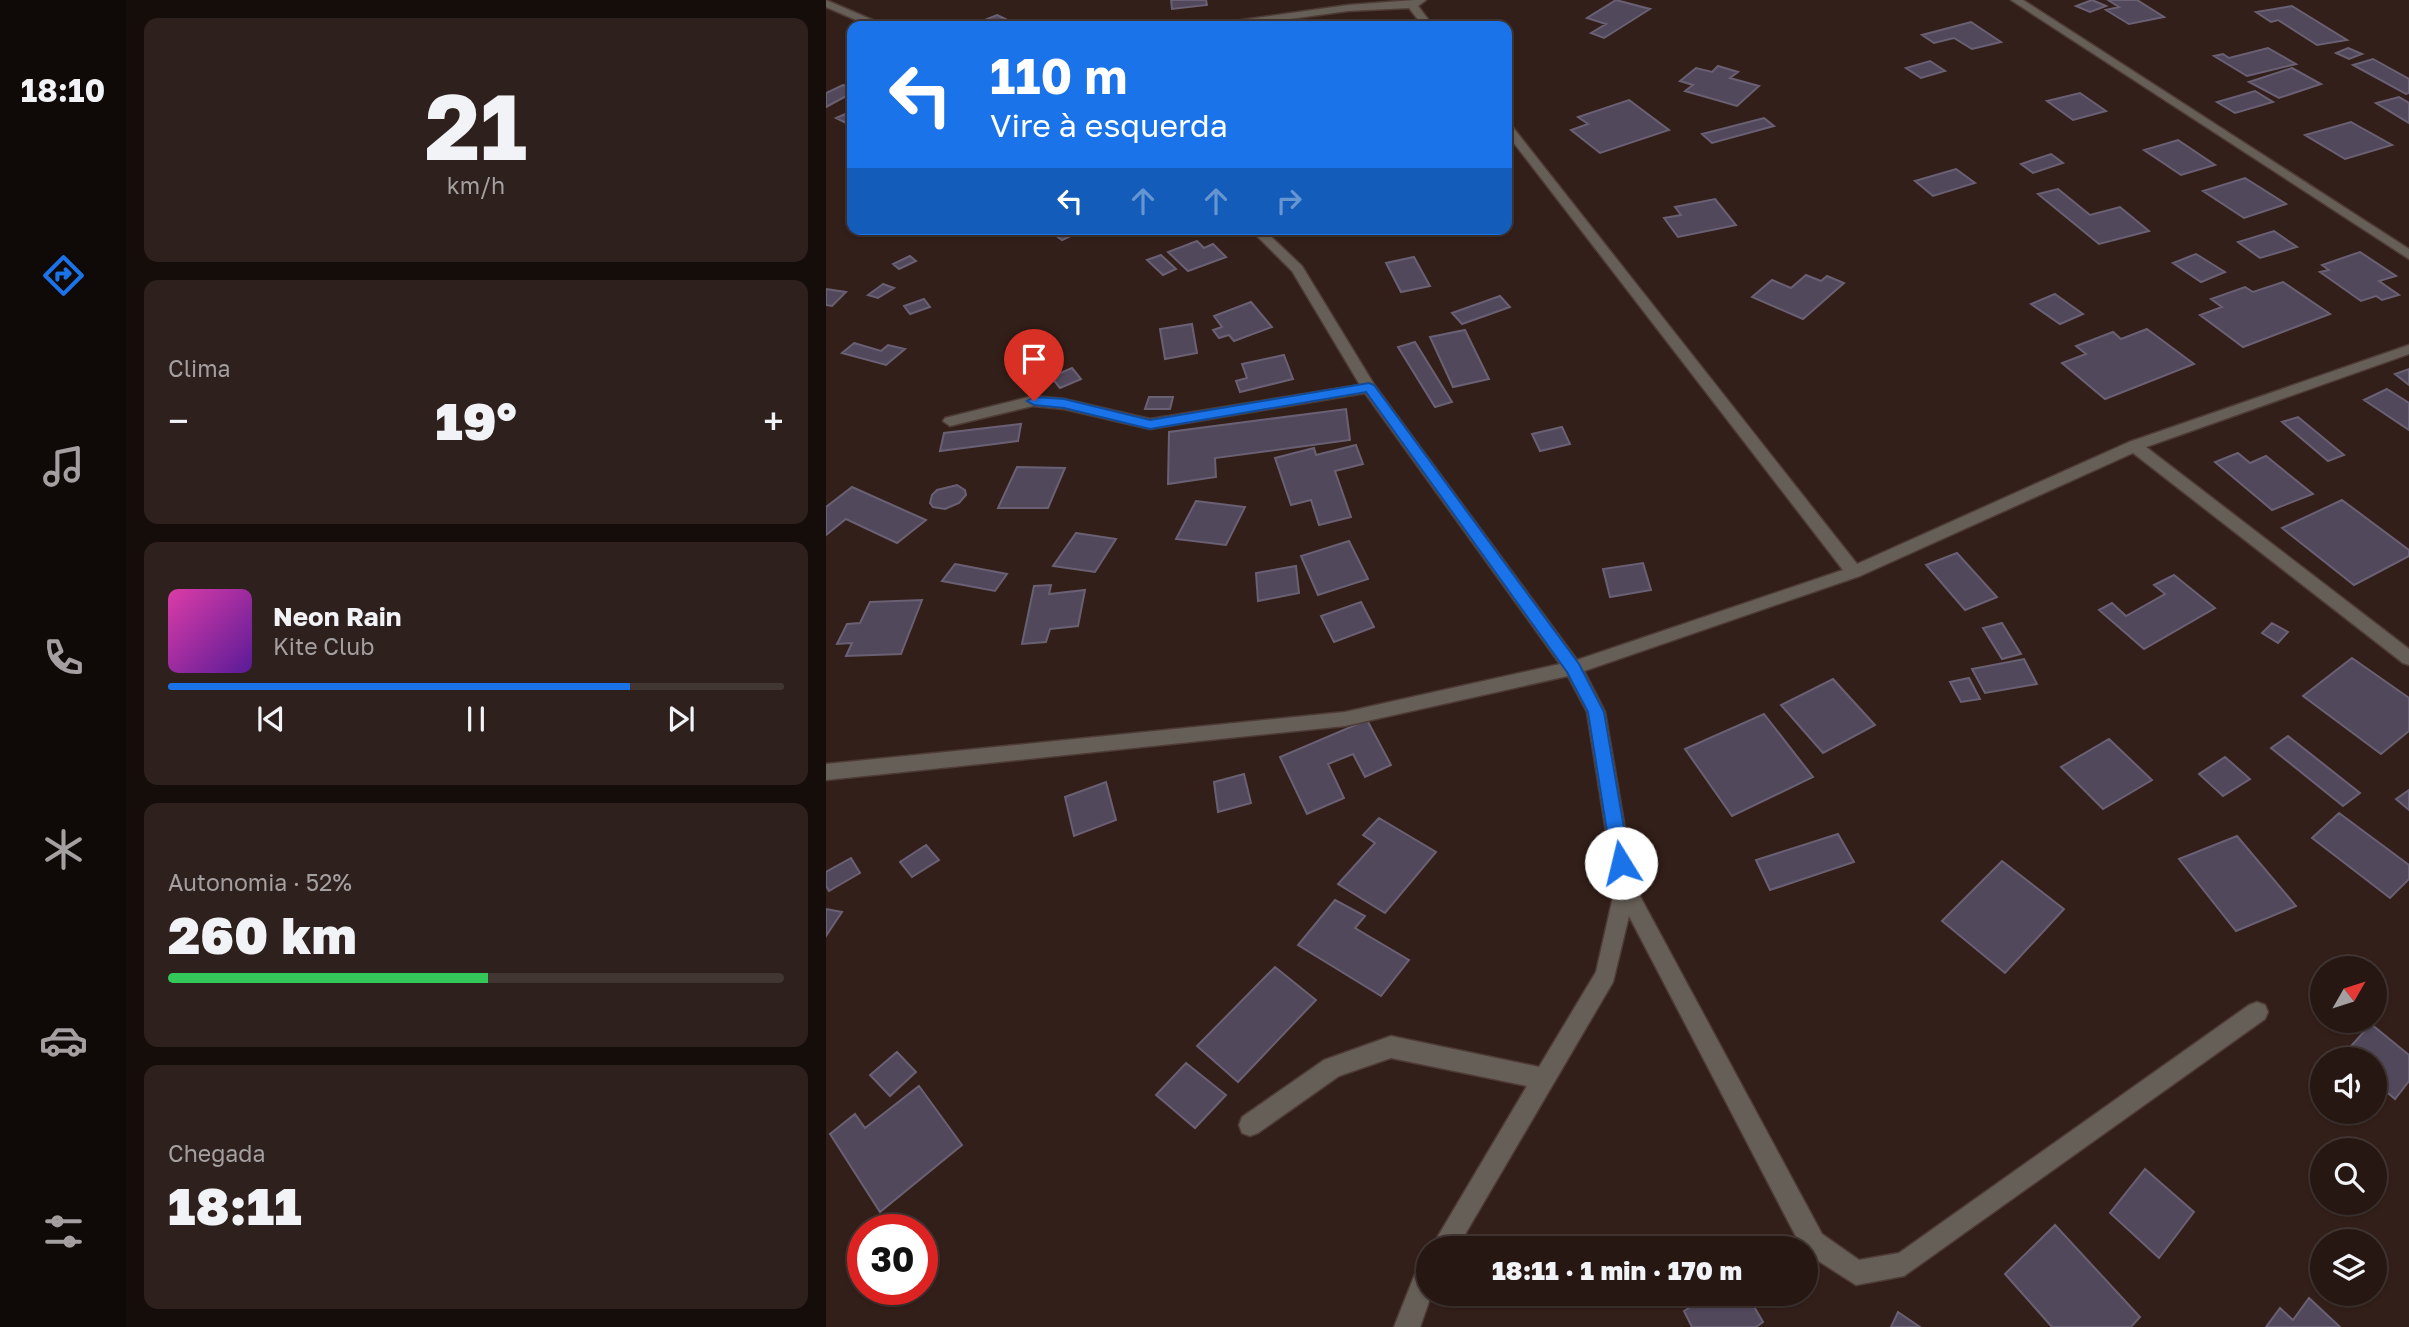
<!DOCTYPE html>
<html lang="pt">
<meta charset="utf-8">
<style>
:root{--surface:#261713;--page:#2e201c;--text:#f1f3f6;--muted:#a49fa0;--line:#423633;--accent:#1a73e8}
body{margin:0;font-family:"Golos Text",sans-serif;background:var(--page);color:var(--text);height:100vh;display:flex;flex-direction:column;font-size:26px;white-space:nowrap}
*{box-sizing:border-box;margin:0}
p{font-size:23px;color:var(--muted)}
.icon{flex:none;width:38px;height:38px;fill:none;stroke:currentColor;stroke-width:2;stroke-linecap:round;stroke-linejoin:round}
.map{position:relative;flex:1;overflow:hidden}
.details{display:flex;flex-direction:column;gap:18px;padding:18px;background:#150d0a;width:700px}
.details>*{flex:none}
.hud{position:absolute;left:21px;top:21px;width:665px;height:214px;border-radius:14px;box-shadow:0 2px 5px #0004,0 0 0 2px var(--line);background:#1a73e8;color:#fff;overflow:hidden}
.needle{width:46px;rotate:51deg}
.fabs{position:absolute;left:1484px;top:956px;display:grid;gap:14px}
.fabs a{display:grid;place-items:center;width:77px;height:77px;border-radius:50%;background:var(--surface);box-shadow:0 2px 5px #0004,0 0 0 2px var(--line);font-size:35px}
.speed{position:absolute;left:21px;top:1214px;display:flex;gap:14px;font-size:35px;font-weight:700;text-align:center}
.speed>*{display:grid;place-content:center;width:91px;height:91px;border-radius:50%;background:var(--surface);box-shadow:0 2px 5px #0004,0 0 0 2px var(--line);line-height:1}
.speed .limit{border:10px solid #d22;background:#fff;color:#111}
.pin{position:absolute;display:grid;place-items:center;width:60px;height:60px;color:#fff;margin:-72px -30px;border-radius:50% 50% 50% 0;rotate:-45deg;box-shadow:0 0 7px #0007}
.pin .icon{rotate:45deg}
.me{position:absolute;width:77px;margin:-38px;rotate:351deg;stroke-linejoin:round;filter:drop-shadow(0 0 5px #0008)}
.turn{display:flex;align-items:center;gap:24px;height:147px;padding:0 28px;font-size:32px}
.turn .icon{width:91px;height:91px;stroke-width:2.5}
.turn b{display:block;font-size:49px;line-height:60px}
.lanes{display:flex;align-items:center;height:66px;padding:0 28px;background:#0003;justify-content:center;gap:35px;direction:ltr}
.lanes .off{opacity:.35}
.big{font-size:52px;font-weight:800;line-height:1.1}
.details .widget{flex:1;display:flex;flex-direction:column;justify-content:center;gap:10px;min-width:0;padding:0 24px;border-radius:14px;background:var(--page)}
.details .dial{align-items:center;gap:0}
.dial b{font-size:91px;line-height:1}
.song{display:flex;align-items:center;gap:21px}
.cover{width:84px;height:84px;border-radius:10px;background:linear-gradient(135deg,hsl(320 70% 55%),hsl(270 70% 35%))}
.played{height:7px;border-radius:4px;background:linear-gradient(90deg,var(--accent) 75%,var(--line) 75%)}
.keys{display:flex;justify-content:space-around;direction:ltr}
.heat{display:flex;justify-content:space-between;align-items:center;font-size:38px;direction:ltr}
.charge{height:10px;border-radius:5px;background:linear-gradient(90deg,#34c759 52%,var(--line) 0)}
.trip{position:absolute;left:590px;top:1236px;width:402px;height:70px;border-radius:35px;background:var(--surface);box-shadow:0 2px 5px #0004,0 0 0 2px var(--line);font-weight:800;line-height:70px;text-align:center}
main{display:flex;flex:1;min-height:0}
.tab-bar{display:flex;flex-direction:column;width:126px;justify-content:space-around;align-items:center;background:#0f0908;color:var(--muted)}
.tab-bar .icon{width:49px;height:49px}
.tab-bar .on{color:var(--accent)}
.tab-bar b{font-size:32px;color:var(--text)}
.map>svg:first-child{display:block}
</style>
<main>
<nav class="tab-bar">
<b>18:10</b>
<svg class="icon on" aria-label="directions" viewBox="0 0 24 24"><path d="M12 3l9 9-9 9-9-9zM9 14v-3h6M13 9l2 2-2 2"/></svg>
<svg class="icon" aria-label="music" viewBox="0 0 24 24"><path d="M9 18V5l10-2v13"/><circle cx="6" cy="18" r="3"/><circle cx="16" cy="16" r="3"/></svg>
<svg class="icon" aria-label="phone" viewBox="0 0 24 24"><path d="M5 4h4l2 5-3 2q2 4 5 5l2-3 5 2v4C11 20 4 13 5 4z"/></svg>
<svg class="icon" aria-label="climate" viewBox="0 0 24 24"><path d="M12 3v18M4 7l16 10M4 17L20 7"/></svg>
<svg class="icon" aria-label="car" viewBox="0 0 24 24"><path d="M5 17H2v-5l4-1 3-4h7l3 4 3 1v5h-3M9 17h6M6 11h13"/><circle cx="7" cy="17" r="2"/><circle cx="17" cy="17" r="2"/></svg>
<svg class="icon" aria-label="filters" viewBox="0 0 24 24"><path d="M4 7h16M4 17h16"/><circle cx="9" cy="7" r="2"/><circle cx="15" cy="17" r="2"/></svg>
</nav>
<section class="details">
<div class="widget dial"><b>21</b><p>km/h</p></div>
<div class="widget"><p>Clima</p>
<div class="heat"><a>−</a><b class="big">19°</b><a>+</a></div>
</div>
<div class="widget">
<div class="song"><i class="cover"></i><div><b>Neon Rain</b><p>Kite Club</p></div></div>
<div class="played"></div>
<div class="keys"><svg class="icon" aria-label="previous" viewBox="0 0 24 24"><path d="M18 5L8 12l10 7zM5 5v14"/></svg><svg class="icon" aria-label="pause" viewBox="0 0 24 24"><path d="M8 5v14M16 5v14"/></svg><svg class="icon" aria-label="next" viewBox="0 0 24 24"><path d="M6 5l10 7-10 7zM19 5v14"/></svg></div>
</div>
<div class="widget"><p>Autonomia · 52%</p><b class="big">260 km</b><div class="charge"></div></div>
<div class="widget"><p>Chegada</p><b class="big">18:11</b></div>
</section>
<div class="map">
<svg width="1583" height="1327" viewBox="0 0 1583 1327">
<rect width="100%" height="100%" fill="#331f19"/>
<path fill="#52485c" stroke="#6a6074" stroke-width="2" d="M345,0H380L381,5L346,9Z
M790,0L824,9L778,38L765,33L780,24L761,18Z
M1266,0L1280,6L1264,12L1250,6Z
M1282,0H1311L1338,17L1303,24L1280,10L1293,7Z
M1466,6L1521,40L1491,45L1452,20L1445,22L1430,12Z
M171,15L192,25L144,26Z
M1145,22L1175,42L1146,49L1128,38L1108,43L1096,35Z
M1442,48L1470,64L1421,76L1388,56L1397,54L1403,58Z
M1522,48L1536,54L1523,59L1510,53Z
M1547,59L1583,79V93L1580,94L1527,65Z
M1104,61L1119,71L1095,78L1080,68Z
M892,66L912,72L904,78L933,86L911,106L859,91L867,85L854,81L870,68L886,72Z
M1466,68L1495,84L1453,98L1423,82Z
M17,85L26,88V93L0,107V93Z
M1429,91L1447,102L1409,113L1391,102Z
M1254,93L1280,111L1247,120L1221,101Z
M1573,97L1583,103V123L1550,103Z
M803,100L843,130L774,153L745,130L762,124L752,117Z
M26,111V121L20,123L10,118Z
M938,118L948,126L886,143L876,134Z
M1525,122L1566,145L1519,159L1479,135Z
M1352,140L1389,165L1355,175L1318,150Z
M1225,154L1237,163L1207,173L1195,164Z
M1130,169L1149,183L1107,196L1089,181Z
M1419,178L1460,204L1418,218L1377,191Z
M1232,189L1264,215L1294,207L1323,231L1273,244L1212,194Z
M889,199L910,225L852,237L838,218L855,215L849,207Z
M221,229H260L236,240Z
M1448,231L1471,247L1434,258L1412,242Z
M371,241L378,248L387,244L400,257L362,271L342,252Z
M1534,252L1570,276L1553,281L1573,295L1556,300L1550,296L1535,301L1494,272L1503,270L1496,265Z
M1370,254L1399,272L1375,282L1347,263Z
M335,255L350,269L337,275L321,260Z
M84,256L90,261L73,269L67,264Z
M588,257L604,286L575,292L560,263Z
M980,275L995,281L1001,276L1018,283L977,319L926,297L946,280L965,288Z
M1457,282L1504,314L1417,347L1374,315L1396,307L1385,299L1419,287L1427,292Z
M57,284L68,288L52,298L42,295Z
M0,289L20,292L6,306L0,305Z
M1229,294L1257,314L1234,324L1205,304Z
M674,296L684,307L636,324L626,313Z
M98,299L104,307L84,314L78,306Z
M425,302L446,327L408,341L403,335L393,338L387,330L396,327L388,316Z
M366,324L371,353L339,359L334,329Z
M1321,329L1368,364L1279,399L1236,363L1260,354L1250,346L1287,332L1295,339Z
M639,330L663,379L627,387L604,337Z
M589,342L626,402L609,407L572,347Z
M28,343L55,351L62,345L79,349L60,365L16,353Z
M458,355L467,379L414,392L410,381L421,378L416,364Z
M246,368L255,379L234,388L225,377Z
M1583,369V385L1569,374Z
M1561,389L1583,403V430L1538,400Z
M323,397H347L344,409H319Z
M520,409L524,440L389,458L390,477L342,484L343,432Z
M1472,417L1518,455L1502,461L1456,422Z
M195,424L192,441L114,451L118,433Z
M736,427L744,444L714,451L706,434Z
M530,445L537,464L509,471L525,517L493,525L485,500L465,505L449,458L488,448L490,455Z
M1412,453L1424,463L1440,456L1487,494L1446,510L1389,462Z
M191,467L239,468L222,508H172Z
M131,485L139,490L140,495L133,503L119,509L107,507L104,503L106,495L111,490Z
M26,487L100,520L71,543L20,519L0,535V507Z
M1516,500L1583,550V556L1528,585L1456,528Z
M370,501L419,507L400,545L350,539Z
M250,533L290,539L269,572L227,566Z
M523,541L542,579L492,595L475,556Z
M1131,553L1171,597L1139,610L1100,565Z
M817,563L825,590L784,597L777,569Z
M129,564L181,574L169,591L116,581Z
M470,566L473,593L432,601L430,573Z
M1348,575L1389,608L1318,649L1273,610L1286,603L1300,616L1339,594L1328,585Z
M225,585L223,594L259,590L252,626L224,629L220,642L196,644L208,586Z
M96,600L75,654L20,656L26,643L11,644L21,624L34,623L44,602Z
M535,602L548,627L508,642L495,616Z
M1176,623L1195,654L1176,659L1157,628Z
M1446,623L1462,632L1452,643L1436,633Z
M1526,658L1583,698V731L1555,754L1477,696Z
M1198,659L1211,684L1159,693L1146,669Z
M1143,678L1154,699L1135,702L1124,682Z
M1007,679L1049,725L997,753L955,705Z
M938,714L987,777L906,816L859,749Z
M541,720L565,765L539,777L527,754L502,764L518,798L481,814L454,757Z
M1462,736L1534,793L1517,806L1445,748Z
M1283,739L1326,780L1277,809L1235,767Z
M1399,757L1424,779L1397,796L1373,774Z
M418,774L425,803L392,812L388,782Z
M280,782L290,820L248,836L239,797Z
M1583,790V810L1570,799Z
M1513,813L1583,865V879L1564,898L1486,838Z
M553,818L610,852L559,913L512,884L549,843L537,835Z
M1012,834L1028,862L944,890L930,860Z
M1411,836L1470,906L1410,931L1353,859Z
M100,845L113,860L86,877L74,862Z
M25,858L34,873L3,891L0,886V872Z
M1176,861L1238,909L1179,973L1116,921Z
M509,900L539,916L529,928L583,960L555,996L472,945Z
M0,909L16,912L0,936Z
M449,967L490,1000L412,1082L371,1046Z
M1545,1024L1583,1055V1081L1569,1099L1549,1082V1059H1521L1517,1055Z
M71,1052L90,1072L64,1096L44,1075Z
M360,1063L400,1095L369,1128L330,1095Z
M93,1086L136,1145L54,1212L4,1134L29,1114L39,1128Z
M1319,1169L1368,1212L1333,1258L1284,1213Z
M1229,1225L1314,1317L1305,1327H1226L1179,1274Z
M886,1293H920L937,1322L930,1327H866L858,1311Z
M1483,1298L1514,1327H1440L1454,1308L1467,1320Z
M1072,1312L1094,1327H1065Z"/>
<g fill="none" stroke-linecap="round" stroke-linejoin="round">
<g stroke="#4e3b35" stroke-width="3">
<path id="minor" d="M0,0L56,24L57,26H44L0,7Z
M588,0H600L592,6L607,26H597L583,8L522,11L414,26H389L394,23L522,5Z
M1185,0H1197L1583,249V259Z
M681,124L685,125L1031,564L1303,442L1583,345V354L1320,447L1583,649V665L1577,663L1307,453L1034,576L758,671L779,712L809,887L996,1234L1033,1260L1073,1253L1423,1005L1431,1002L1439,1005L1442,1012L1439,1019L1078,1276L1030,1285L980,1253V1248H976L803,916L787,982L631,1248H605L701,1086L565,1058L513,1076L432,1133L424,1136L416,1133L413,1125L416,1117L498,1060L565,1036L713,1067L770,972L789,888L761,712L742,676L519,726L0,780V764L519,712L734,664L539,393L324,429L238,409L207,406L124,426L117,421L119,418L207,396L238,399L324,419L534,385L466,271L424,229H437L476,266L549,386L751,660L1017,570L681,134Z
M602,1261V1293H606L594,1327H568L593,1264Z"/>
</g>
<use href="#minor" fill="#665f57" fill-rule="evenodd"/>
</g>
<path fill="#1a73e8" stroke="#114b97" stroke-width="2" d="M543,383L548,385L753,664L778,712L804,863L801,868L795,871L788,868L786,863L762,712L741,672L540,392L324,429L238,408L208,405L201,401L208,397L238,399L324,420Z"/>
</svg>
<div class="fabs">
<a><svg class="needle" viewBox="-14 -14 28 28"><path d="M0-13l5 13h-10z" fill="#e53935"/><path d="M0 13l5-13h-10z" fill="#a49fa0"/></svg></a>
<a><svg class="icon" aria-label="sound" viewBox="0 0 24 24"><path d="M4 9h4l5-4v14l-5-4H4zM17 9q2 3 0 6"/></svg></a>
<a><svg class="icon" aria-label="search" viewBox="0 0 24 24"><circle cx="10" cy="10" r="6"/><path d="M15 15l6 6"/></svg></a>
<a><svg class="icon" aria-label="layers" viewBox="0 0 24 24"><path d="M12 4l9 5-9 5-9-5zM3 14l9 5 9-5"/></svg></a>
</div>
<div class="speed"><div class="limit">30</div></div>
<div class="pin" style="left:208px;top:401px;background:#d93025"><svg class="icon" aria-label="arrive" viewBox="0 0 24 24"><path d="M6 21V4h12l-3 4 3 4H6"/></svg></div>
<svg class="me" style="left:795px;top:863px" viewBox="-20 -20 40 40"><circle r="19" fill="#fff"/><path d="M0-13L10 11 0 6-10 11z" fill="#1a73e8"/></svg>
<div class="trip">18:11 · 1 min · 170 m</div>
<div class="hud">
<div class="turn"><svg class="icon" aria-label="left" viewBox="0 0 24 24"><path d="M17 20v-9H6M10 6l-5 5 5 5"/></svg><div><b>110 m</b>Vire à esquerda</div></div>
<div class="lanes"><svg class="icon" aria-label="left" viewBox="0 0 24 24"><path d="M17 20v-9H6M10 6l-5 5 5 5"/></svg><svg class="icon off" aria-label="ahead" viewBox="0 0 24 24"><path d="M12 20V5M6 11l6-6 6 6"/></svg><svg class="icon off" aria-label="ahead" viewBox="0 0 24 24"><path d="M12 20V5M6 11l6-6 6 6"/></svg><svg class="icon off" aria-label="right" viewBox="0 0 24 24"><path d="M7 20v-9h11M14 6l5 5-5 5"/></svg></div>
</div>
</div>
</main>
